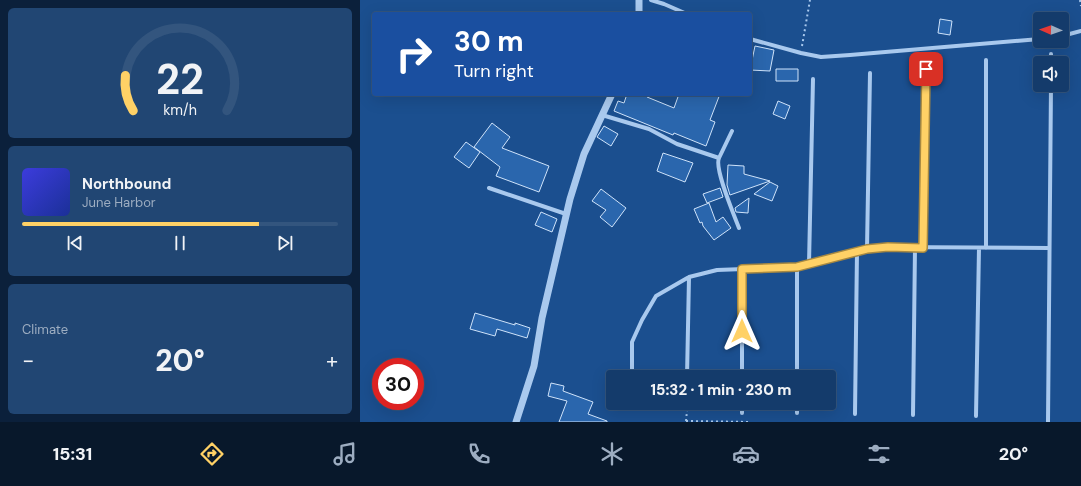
<!DOCTYPE html>
<meta charset="utf-8">
<style>
:root{--surface:#143b6b;--page:#214673;--text:#f1f3f6;--muted:#9dadc1;--line:#33557e;--accent:#ffd166}
body{margin:0;font-family:"DM Sans",sans-serif;background:var(--page);color:var(--text);height:100vh;display:flex;flex-direction:column;font-size:15px;white-space:nowrap}
*{box-sizing:border-box;margin:0}
p{font-size:13px;color:var(--muted)}
.icon{flex:none;width:22px;height:22px;fill:none;stroke:currentColor;stroke-width:2;stroke-linecap:round;stroke-linejoin:round}
.map{position:relative;flex:1;overflow:hidden}
.drawer{display:flex;flex-direction:column;gap:8px;padding:8px;background:#0b203b;width:360px}
.drawer>*{flex:none}
.banner{position:absolute;left:12px;top:12px;width:380px;height:84px;border-radius:4px;box-shadow:0 4px 16px #0002,0 0 0 1px var(--line);background:#1a4fa0;color:#fff;overflow:hidden}
.needle{width:26px;rotate:272deg}
.controls{position:absolute;left:673px;top:12px;display:grid;gap:8px}
.controls a{display:grid;place-items:center;width:36px;height:36px;border-radius:4px;background:var(--surface);box-shadow:0 4px 16px #0002,0 0 0 1px var(--line);font-size:20px}
.speed{position:absolute;left:12px;top:358px;display:flex;gap:8px;font-size:20px;font-weight:700;text-align:center}
.speed>*{display:grid;place-content:center;width:52px;height:52px;border-radius:50%;background:var(--surface);box-shadow:0 4px 16px #0002,0 0 0 1px var(--line);line-height:1}
.speed .limit{border:6px solid #d22;background:#fff;color:#111}
.pin{position:absolute;display:grid;place-items:center;width:34px;height:34px;color:#fff;margin:-17px;border-radius:8px;box-shadow:0 2px 6px #0006}
.me{position:absolute;width:44px;margin:-22px;rotate:0deg;stroke-linejoin:round;filter:drop-shadow(0 0 3px #0008)}
.turn{display:flex;align-items:center;gap:14px;height:84px;padding:0 16px;font-size:18px}
.turn .icon{width:52px;height:52px;stroke-width:2.5}
.turn b{display:block;font-size:28px;line-height:34px}
.big{font-size:30px;font-weight:800;line-height:1.1}
.drawer .widget{flex:1;display:flex;flex-direction:column;justify-content:center;gap:6px;min-width:0;padding:0 14px;border-radius:6px;background:var(--page)}
.drawer .dial{align-items:center;gap:0}
.dial svg{height:104px;overflow:visible;fill:none;stroke:var(--line);stroke-width:7;stroke-linecap:round;text-anchor:middle}
.dial text{fill:var(--text);stroke:none}
.song{display:flex;align-items:center;gap:12px}
.cover{width:48px;height:48px;border-radius:6px;background:linear-gradient(135deg,hsl(240 70% 55%),hsl(230 70% 35%))}
.played{height:4px;border-radius:2px;background:linear-gradient(90deg,var(--accent) 75%,var(--line) 75%)}
.keys{display:flex;justify-content:space-around;direction:ltr}
.heat{display:flex;justify-content:space-between;align-items:center;font-size:22px;direction:ltr}
.trip{position:absolute;left:246px;top:370px;width:230px;height:40px;border-radius:4px;background:var(--surface);box-shadow:0 4px 16px #0002,0 0 0 1px var(--line);font-weight:800;line-height:40px;text-align:center}
.menu{display:flex;height:64px;justify-content:space-around;align-items:center;background:#08182b;color:var(--muted)}
.menu .icon{width:28px;height:28px}
.menu .active{color:var(--accent)}
.menu b{font-size:18px;color:var(--text)}
main{display:flex;flex:1;min-height:0}
.map>svg:first-child{display:block}
</style>
<main>
<section class="drawer">
<div class="widget dial"><svg viewBox="0 0 100 80">
<path d="M14 69A42 42 0 1 1 86 69"/>
<path d="M14 69A42 42 0 0 1 8 42" stroke="#ffd166"/>
<text x="50" y="56" font-size="32" font-weight="700">22</text>
<text x="50" y="72" font-size="11">km/h</text>
</svg></div>
<div class="widget">
<div class="song"><i class="cover"></i><div><b>Northbound</b><p>June Harbor</p></div></div>
<div class="played"></div>
<div class="keys"><svg class="icon" aria-label="previous" viewBox="0 0 24 24"><path d="M18 5L8 12l10 7zM5 5v14"/></svg><svg class="icon" aria-label="pause" viewBox="0 0 24 24"><path d="M8 5v14M16 5v14"/></svg><svg class="icon" aria-label="next" viewBox="0 0 24 24"><path d="M6 5l10 7-10 7zM19 5v14"/></svg></div>
</div>
<div class="widget"><p>Climate</p>
<div class="heat"><a>−</a><b class="big">20°</b><a>+</a></div>
</div>
</section>
<div class="map">
<svg width="721" height="422" viewBox="0 0 721 422">
<rect width="100%" height="100%" fill="#1b4f8f"/>
<path fill="#2a66ad" stroke="#cfe3fa" d="M580,19L592,21L590,35L578,33Z
M395,46L414,50L410,71L390,70Z
M416,69H438V81H416Z
M267,94H289L287,97L314,108L319,94H360L350,120L355,122L346,146L314,133L313,135L254,111L258,101L264,103Z
M418,101L430,106L425,119L413,114Z
M132,123L150,137L142,148L189,166L179,192L136,176L140,167L114,147Z
M244,126L258,134L251,146L237,137Z
M106,142L120,152L109,168L94,157Z
M303,153L333,163L325,182L297,171Z
M368,165L384,166V174L410,181L370,195L367,185Z
M410,182L418,186L412,201L394,194Z
M360,188L363,197L347,203L343,194Z
M241,189L266,208L252,227L240,217L246,210L232,201Z
M389,198L388,213L376,212L375,208Z
M349,203L356,222L363,217L371,228L354,240L343,226L342,222L340,223L334,209Z
M181,212L197,219L192,232L175,225Z
M115,313L155,325V323L170,328L167,338L137,329L135,336L110,329Z
M191,383L204,386L203,391L233,402L228,414L247,421V422H199L207,401L188,396Z"/>
<g fill="none" stroke-linecap="round" stroke-linejoin="round">
<path stroke="#a9c9ee" stroke-width="2" stroke-dasharray="2 3" stroke-linecap="butt" d="M720,0L721,6
M442,46L450,0
M326,421L391,422
M326,421L327,411"/>
<path stroke="#a9c9ee" stroke-width="4" d="M291,0L304,4L327,14
M702,36L721,31
M390,39L441,53L461,57L490,55L680,39
M626,60V248
M691,63V54
M242,115L289,129L317,144L359,158L372,131
M359,158C354,168 374,215 379,228
M129,188L206,214
M563,248L566,69
M507,249L510,73
M449,264L453,79
M437,267V377
M272,372V342L282,320L296,296L329,277L357,270L437,267L497,251L528,247L689,248
M327,377L329,277
M382,377V269
M437,403V413
M327,405V403
M382,413V403
M495,414L497,251
M553,415L555,247
M616,416L619,248
M688,422L691,85"/>
<path stroke="#a9c9ee" stroke-width="7" d="M279,14V0
M156,422L174,366L182,318L210,199L224,154L252,94"/>
</g>
<g fill="none" stroke-linecap="round" stroke-linejoin="round">
<g stroke="#a68842" stroke-width="10">
<path id="route" d="M382,331V269L437,267L507,249L528,247L563,248L566,69"/>
</g>
<use href="#route" stroke="#ffd166" stroke-width="7"/>
</g>
</svg>
<div class="controls">
<a><svg class="needle" viewBox="-14 -14 28 28"><path d="M0-13l5 13h-10z" fill="#e53935"/><path d="M0 13l5-13h-10z" fill="#9dadc1"/></svg></a>
<a><svg class="icon" aria-label="sound" viewBox="0 0 24 24"><path d="M4 9h4l5-4v14l-5-4H4zM17 9q2 3 0 6"/></svg></a>
</div>
<div class="speed"><div class="limit">30</div></div>
<div class="pin" style="left:566px;top:69px;background:#d93025"><svg class="icon" aria-label="arrive" viewBox="0 0 24 24"><path d="M6 21V4h12l-3 4 3 4H6"/></svg></div>
<svg class="me" style="left:382px;top:331px" viewBox="-20 -20 40 40"><path d="M0-17L14 15 0 8-14 15z" fill="#ffd166" stroke="#fff" stroke-width="4"/></svg>
<div class="trip">15:32 · 1 min · 230 m</div>
<div class="banner">
<div class="turn"><svg class="icon" aria-label="right" viewBox="0 0 24 24"><path d="M7 20v-9h11M14 6l5 5-5 5"/></svg><div><b>30 m</b>Turn right</div></div>
</div>
</div>
</main>
<nav class="menu">
<b>15:31</b>
<svg class="icon active" aria-label="directions" viewBox="0 0 24 24"><path d="M12 3l9 9-9 9-9-9zM9 14v-3h6M13 9l2 2-2 2"/></svg>
<svg class="icon" aria-label="music" viewBox="0 0 24 24"><path d="M9 18V5l10-2v13"/><circle cx="6" cy="18" r="3"/><circle cx="16" cy="16" r="3"/></svg>
<svg class="icon" aria-label="phone" viewBox="0 0 24 24"><path d="M5 4h4l2 5-3 2q2 4 5 5l2-3 5 2v4C11 20 4 13 5 4z"/></svg>
<svg class="icon" aria-label="climate" viewBox="0 0 24 24"><path d="M12 3v18M4 7l16 10M4 17L20 7"/></svg>
<svg class="icon" aria-label="car" viewBox="0 0 24 24"><path d="M5 17H2v-5l4-1 3-4h7l3 4 3 1v5h-3M9 17h6M6 11h13"/><circle cx="7" cy="17" r="2"/><circle cx="17" cy="17" r="2"/></svg>
<svg class="icon" aria-label="filters" viewBox="0 0 24 24"><path d="M4 7h16M4 17h16"/><circle cx="9" cy="7" r="2"/><circle cx="15" cy="17" r="2"/></svg>
<b>20°</b>
</nav>
